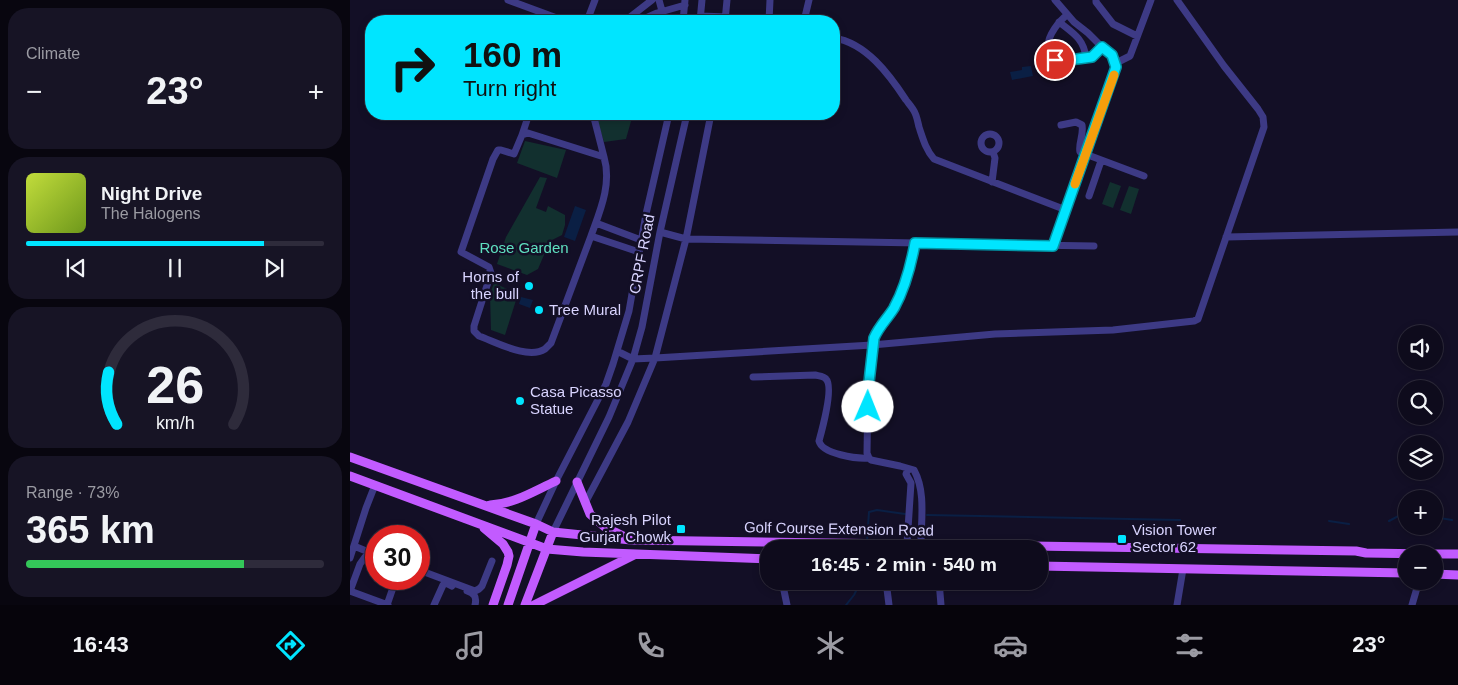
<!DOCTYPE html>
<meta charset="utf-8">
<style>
:root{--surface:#0e0b1c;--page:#171425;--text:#f1f3f6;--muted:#9b9ba3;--line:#2e2b3b;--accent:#00e5ff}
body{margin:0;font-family:Arial,sans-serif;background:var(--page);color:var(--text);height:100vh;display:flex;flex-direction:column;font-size:19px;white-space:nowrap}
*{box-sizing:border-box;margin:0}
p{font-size:16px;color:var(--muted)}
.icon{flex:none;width:28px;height:28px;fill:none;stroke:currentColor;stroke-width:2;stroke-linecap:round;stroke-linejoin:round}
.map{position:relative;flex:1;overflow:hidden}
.side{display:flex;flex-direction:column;gap:8px;padding:8px;background:#08060f;width:350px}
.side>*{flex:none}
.hud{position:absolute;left:15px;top:15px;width:475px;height:105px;border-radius:20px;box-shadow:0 2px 8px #0003,0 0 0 1px var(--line);background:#00e5ff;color:#111;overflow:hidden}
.fabs{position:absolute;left:1048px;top:325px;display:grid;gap:10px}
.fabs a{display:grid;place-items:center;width:45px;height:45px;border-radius:50%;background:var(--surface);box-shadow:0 2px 8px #0003,0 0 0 1px var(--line);font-size:25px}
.speed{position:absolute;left:15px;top:525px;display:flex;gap:10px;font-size:25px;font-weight:700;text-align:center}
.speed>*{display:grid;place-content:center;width:65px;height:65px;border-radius:50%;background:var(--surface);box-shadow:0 2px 8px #0003,0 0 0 1px var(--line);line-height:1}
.speed .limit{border:8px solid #d22;background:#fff;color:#111}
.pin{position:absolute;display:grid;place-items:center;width:42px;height:42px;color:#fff;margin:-21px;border:2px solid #fff;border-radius:50%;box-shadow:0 1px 5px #0007}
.me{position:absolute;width:55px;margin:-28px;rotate:1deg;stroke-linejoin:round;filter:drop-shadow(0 0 4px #0008)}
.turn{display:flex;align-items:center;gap:18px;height:105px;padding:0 15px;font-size:22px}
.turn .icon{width:65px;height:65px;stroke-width:2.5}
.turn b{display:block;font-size:35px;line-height:42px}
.big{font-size:38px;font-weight:800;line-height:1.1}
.side .widget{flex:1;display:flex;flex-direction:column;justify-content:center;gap:8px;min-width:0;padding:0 18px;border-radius:20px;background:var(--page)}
.side .dial{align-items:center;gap:0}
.dial svg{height:130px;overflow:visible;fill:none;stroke:var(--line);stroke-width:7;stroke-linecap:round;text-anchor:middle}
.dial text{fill:var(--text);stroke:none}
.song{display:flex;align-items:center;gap:15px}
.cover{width:60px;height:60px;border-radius:8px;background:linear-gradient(135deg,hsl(70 70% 55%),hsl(80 70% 35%))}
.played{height:5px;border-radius:2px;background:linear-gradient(90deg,var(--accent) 80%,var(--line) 80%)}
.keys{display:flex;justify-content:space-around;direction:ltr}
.heat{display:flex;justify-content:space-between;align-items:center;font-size:28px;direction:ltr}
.charge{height:8px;border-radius:4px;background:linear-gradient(90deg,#34c759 73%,var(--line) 0)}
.trip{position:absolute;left:410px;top:540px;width:288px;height:50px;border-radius:20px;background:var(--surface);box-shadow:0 2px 8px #0003,0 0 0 1px var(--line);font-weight:800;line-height:50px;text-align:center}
.dock{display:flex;height:80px;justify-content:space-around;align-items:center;background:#06040b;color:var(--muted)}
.dock .icon{width:35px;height:35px}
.dock .active{color:var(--accent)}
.dock b{font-size:22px;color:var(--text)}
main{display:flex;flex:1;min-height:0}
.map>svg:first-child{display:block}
</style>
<main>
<section class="side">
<div class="widget"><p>Climate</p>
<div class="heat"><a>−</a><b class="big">23°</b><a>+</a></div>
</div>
<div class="widget">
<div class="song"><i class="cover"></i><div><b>Night Drive</b><p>The Halogens</p></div></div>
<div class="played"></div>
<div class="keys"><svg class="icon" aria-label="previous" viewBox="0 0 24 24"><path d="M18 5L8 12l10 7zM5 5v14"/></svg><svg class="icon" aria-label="pause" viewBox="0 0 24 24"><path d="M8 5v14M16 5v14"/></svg><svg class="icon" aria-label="next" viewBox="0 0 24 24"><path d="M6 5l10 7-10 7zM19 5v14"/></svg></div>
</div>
<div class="widget dial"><svg viewBox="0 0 100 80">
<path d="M14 69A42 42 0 1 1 86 69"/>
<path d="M14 69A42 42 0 0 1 9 37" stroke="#00e5ff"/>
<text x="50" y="56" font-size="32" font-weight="700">26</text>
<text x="50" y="72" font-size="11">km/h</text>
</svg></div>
<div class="widget"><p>Range · 73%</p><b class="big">365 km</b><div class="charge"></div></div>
</section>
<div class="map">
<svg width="1108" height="605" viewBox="0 0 1108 605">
<rect width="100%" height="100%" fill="#130f26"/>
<path fill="#12302f" d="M245,114H283L276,139L254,142Z
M175,141L216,150L207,178L167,163Z
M190,177L197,178L186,208L196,212L198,206L215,215V225L212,235L200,241L188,269L177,275L147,264L156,237Z
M760,182L771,186L763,208L752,204Z
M779,186L789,189L781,214L770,210Z
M144,283L168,294L155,335L141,330L140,294Z"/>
<path fill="#0a1f44" d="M681,66L683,76L662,80L660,72L672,70V67Z
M225,206L236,210L225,241L214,237Z
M171,297L183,300L180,308L169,304Z"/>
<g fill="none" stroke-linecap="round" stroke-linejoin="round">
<path stroke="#0a1f44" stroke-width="2" d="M577,515L830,520
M1084,517L1102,520
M979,521L999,524
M1039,521L1056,512
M517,541L519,512L527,510L555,514
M496,605L504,595L511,581"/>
<path stroke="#3d3a85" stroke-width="7" d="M158,0L215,21
M309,0L312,11
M746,0V2L763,24L787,36
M717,15C709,21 698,35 698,46C698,51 702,56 705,60L712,61L742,57L752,47
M351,16L403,18L423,21
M237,21L245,0
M275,21L302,0
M289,21L307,13L335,5
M333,21L335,0
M350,21L352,0
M375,21L377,0
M419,21L420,0
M454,21L459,0
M709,22C723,33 734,39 736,58
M484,38C516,43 539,74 556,100C559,104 563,108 565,113C567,117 568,123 569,127C573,139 576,150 584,159L716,210
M766,63L780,56L801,0
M243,114L254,157
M711,125L726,122L732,125C734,135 728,144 730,152L794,176
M631 143a9 9 0 1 1 18 0a9 9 0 1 1-18 0Z
M172,135L179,114
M642,182L645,158L643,152
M739,196L751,161
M246,223L291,240
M310,232L336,239L744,246
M241,236C250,211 262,184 254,157L178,133L172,135L164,154L151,150H148L143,159L111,252L139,267L141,273L124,326V331L129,336C146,342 178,360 195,349C197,347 199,345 201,343L241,236L289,252
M876,237L1108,232
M565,243C561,265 555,288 544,308C538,318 529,326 524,337L518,391L517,453L519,458L521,460L550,466L564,470C576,492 571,520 571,544
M703,246L766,67L765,59L759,52L752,47L738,33L724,22L705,0
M267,351L283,359L305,358L522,345L645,334L763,330L844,321L848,319L914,127L913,117L908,109L874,66L827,0
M403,377L465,375C469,376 474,376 476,379C484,387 472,430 469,441C472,454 507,459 519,458
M235,503L278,422L305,358L336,239L361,114
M186,524L206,481L256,384L263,364L279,311L296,214L319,114
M203,532L259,417L283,359L292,327L310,232L337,114
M557,544L561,483L556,474L558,469
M4,546L26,555
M0,558L16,508L25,485
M69,570L125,591L129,589L132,586L142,561
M432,581L437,605
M536,581L539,605
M589,581L591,605
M0,591L10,564L15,557L21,556L26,558
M0,591L38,605
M117,591C124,593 127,597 125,605
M37,605L46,579
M84,605L93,585L96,583L102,586
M827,605L833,569
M1062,605L1069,581"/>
<path stroke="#c25bff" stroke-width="9" d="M0,457L186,524L203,532L281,540L1006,551L1016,553L1082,554
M0,476L197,549L233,552L419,559
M227,482L240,514L255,527L275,537
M140,505C164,504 184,491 206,481
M134,528L153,544L158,552L159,556L157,565L143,605
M1084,554H1108
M689,566L1056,573
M1084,574L1108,575
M158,605L186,524
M175,605L203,532
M184,605L284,555"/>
</g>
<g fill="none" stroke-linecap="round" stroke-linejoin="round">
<g stroke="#0095a6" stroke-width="12">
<path id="route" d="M518,407V391L524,338C529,326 538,318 544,308C555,288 561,265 565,243L703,246L766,67L762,55L752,47L742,57L712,61L705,60"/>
</g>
<use href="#route" stroke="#00e5ff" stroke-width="9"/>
<path stroke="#f59e0b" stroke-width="9" d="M725,184L764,75"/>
</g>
<g fill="#00e5ff" stroke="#130f26" stroke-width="2">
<circle cx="179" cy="286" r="5"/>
<circle cx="189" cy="310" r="5"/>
<circle cx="170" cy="401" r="5"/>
<rect x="326" y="524" width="10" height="10" rx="2.5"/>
<rect x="767" y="534" width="10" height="10" rx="2.5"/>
</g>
<g text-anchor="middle" stroke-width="5" stroke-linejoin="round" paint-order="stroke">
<g font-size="15" fill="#5fe0c0" stroke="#130f26">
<text x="174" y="253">Rose Garden</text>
</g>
<g font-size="15" fill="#d9d4ff" stroke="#130f26">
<text transform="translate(292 254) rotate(-79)" y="5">CRPF Road</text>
<text transform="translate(489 529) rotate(1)" y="5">Golf Course Extension Road</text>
</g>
<g font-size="15" fill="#d9d4ff" stroke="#130f26" text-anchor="start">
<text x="169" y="282" text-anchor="end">Horns of<tspan x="169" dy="17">the bull</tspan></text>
<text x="199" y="315">Tree Mural</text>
<text x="180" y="397">Casa Picasso<tspan x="180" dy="17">Statue</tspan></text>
<text x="321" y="525" text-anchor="end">Rajesh Pilot<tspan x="321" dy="17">Gurjar Chowk</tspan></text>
<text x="782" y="535">Vision Tower<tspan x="782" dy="17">Sector 62</tspan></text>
</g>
</g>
</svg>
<div class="fabs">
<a><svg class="icon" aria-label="sound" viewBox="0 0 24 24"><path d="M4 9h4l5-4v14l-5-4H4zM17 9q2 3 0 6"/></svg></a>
<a><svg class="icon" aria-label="search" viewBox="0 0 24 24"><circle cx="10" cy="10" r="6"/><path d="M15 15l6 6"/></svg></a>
<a><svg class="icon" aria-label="layers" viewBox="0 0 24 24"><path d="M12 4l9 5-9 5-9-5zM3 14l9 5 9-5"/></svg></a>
<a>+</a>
<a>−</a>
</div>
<div class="speed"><div class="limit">30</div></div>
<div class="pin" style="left:705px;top:60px;background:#d93025"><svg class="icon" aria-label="arrive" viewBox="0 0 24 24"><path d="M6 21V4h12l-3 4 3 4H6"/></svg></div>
<svg class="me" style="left:518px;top:407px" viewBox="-20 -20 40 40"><circle r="19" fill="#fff"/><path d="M0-13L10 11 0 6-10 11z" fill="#00e5ff"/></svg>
<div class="trip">16:45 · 2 min · 540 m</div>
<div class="hud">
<div class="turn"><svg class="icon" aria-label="right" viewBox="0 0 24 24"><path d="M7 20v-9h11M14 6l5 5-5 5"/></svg><div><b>160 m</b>Turn right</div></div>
</div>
</div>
</main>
<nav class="dock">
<b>16:43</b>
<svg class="icon active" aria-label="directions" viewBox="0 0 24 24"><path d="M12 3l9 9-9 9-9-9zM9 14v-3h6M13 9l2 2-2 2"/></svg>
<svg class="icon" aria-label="music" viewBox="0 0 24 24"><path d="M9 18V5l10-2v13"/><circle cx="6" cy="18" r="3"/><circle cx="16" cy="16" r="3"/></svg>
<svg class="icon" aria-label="phone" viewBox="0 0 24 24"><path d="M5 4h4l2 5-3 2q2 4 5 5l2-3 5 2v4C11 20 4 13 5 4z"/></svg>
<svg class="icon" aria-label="climate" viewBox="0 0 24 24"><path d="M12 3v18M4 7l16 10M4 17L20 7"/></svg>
<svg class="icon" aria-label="car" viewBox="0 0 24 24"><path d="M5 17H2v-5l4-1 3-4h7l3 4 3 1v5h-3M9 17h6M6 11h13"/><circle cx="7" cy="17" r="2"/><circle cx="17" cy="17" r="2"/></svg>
<svg class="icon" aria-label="filters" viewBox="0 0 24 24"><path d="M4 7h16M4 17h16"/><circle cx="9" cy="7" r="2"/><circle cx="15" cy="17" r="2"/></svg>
<b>23°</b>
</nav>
